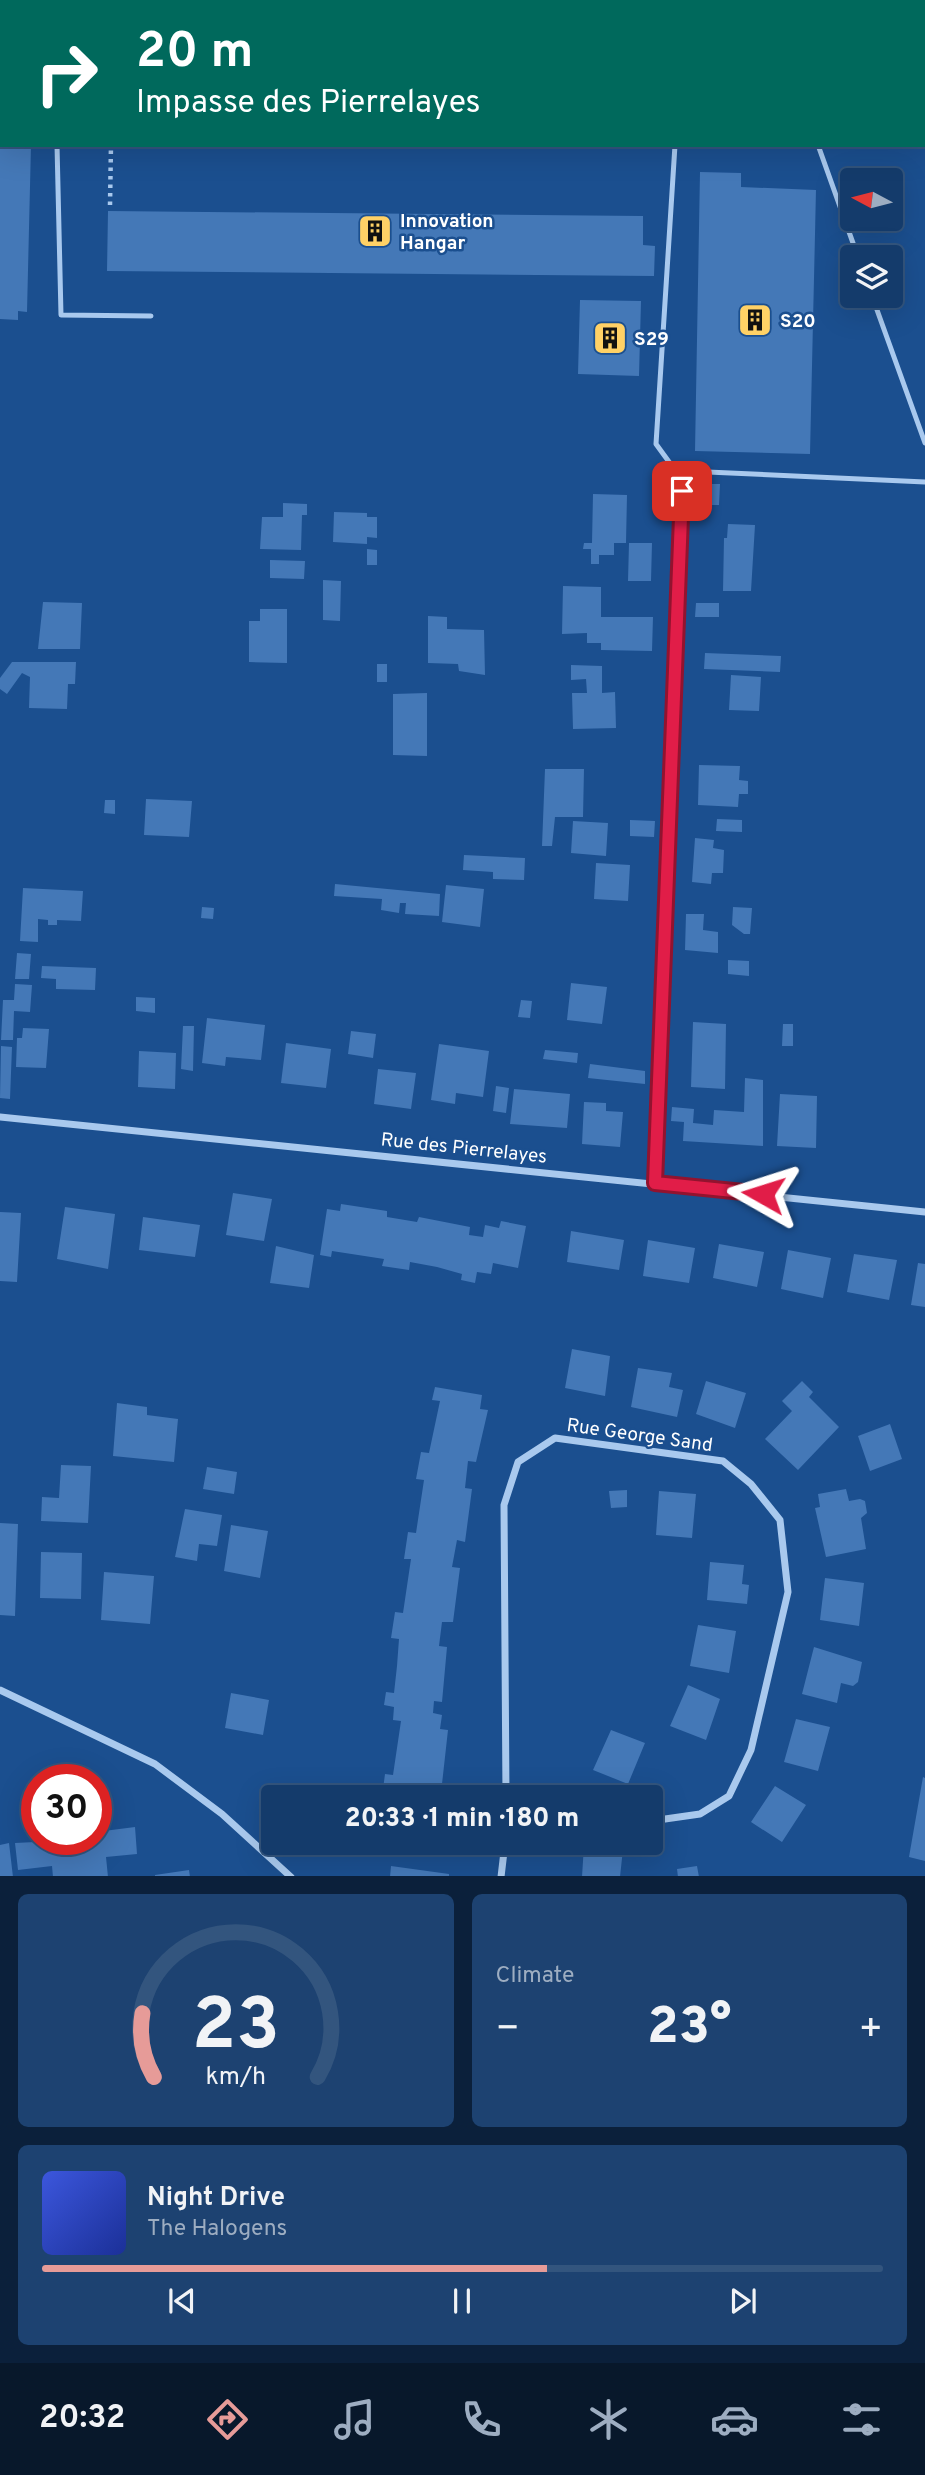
<!DOCTYPE html>
<meta charset="utf-8">
<style>
:root{--surface:#143b6b;--page:#1d4271;--text:#f1f3f6;--muted:#9dadc1;--line:#33557e;--accent:#e69b98}
body{margin:0;font-family:Overpass,sans-serif;background:var(--page);color:var(--text);height:100vh;display:flex;flex-direction:column;font-size:26px;white-space:nowrap}
*{box-sizing:border-box;margin:0}
p{font-size:23px;color:var(--muted)}
.icon{flex:none;width:38px;height:38px;fill:none;stroke:currentColor;stroke-width:2;stroke-linecap:round;stroke-linejoin:round}
.map{position:relative;height:1876px;overflow:hidden}
.details{display:flex;flex-direction:column;gap:18px;padding:18px;background:#0b203b;flex:1}
.details>*{flex:none}
.guide{position:absolute;left:0px;top:0px;width:926px;height:147px;box-shadow:0 7px 28px #0002,0 0 0 2px var(--line);background:#00695c;color:#fff;overflow:hidden}
.needle{width:46px;rotate:277deg}
.buttons{position:absolute;left:840px;top:168px;display:grid;gap:14px}
.buttons a{display:grid;place-items:center;width:63px;height:63px;border-radius:7px;background:var(--surface);box-shadow:0 7px 28px #0002,0 0 0 2px var(--line);font-size:35px}
.speed{position:absolute;left:21px;top:1764px;display:flex;gap:14px;font-size:35px;font-weight:700;text-align:center}
.speed>*{display:grid;place-content:center;width:91px;height:91px;border-radius:50%;background:var(--surface);box-shadow:0 7px 28px #0002,0 0 0 2px var(--line);line-height:1}
.speed .limit{border:10px solid #d22;background:#fff;color:#111}
.pin{position:absolute;display:grid;place-items:center;width:60px;height:60px;color:#fff;margin:-30px;border-radius:14px;box-shadow:0 4px 10px #0006}
.me{position:absolute;width:77px;margin:-38px;rotate:276deg;stroke-linejoin:round;filter:drop-shadow(0 0 5px #0008)}
.turn{display:flex;align-items:center;gap:24px;height:147px;padding:0 21px;font-size:32px}
.turn .icon{width:91px;height:91px;stroke-width:2.5}
.turn b{display:block;font-size:49px;line-height:60px}
.big{font-size:52px;font-weight:800;line-height:1.1}
.details .widget{flex:1;display:flex;flex-direction:column;justify-content:center;gap:10px;min-width:0;padding:0 24px;border-radius:10px;background:var(--page)}
.details .dial{align-items:center;gap:0}
.dial svg{height:182px;overflow:visible;fill:none;stroke:var(--line);stroke-width:7;stroke-linecap:round;text-anchor:middle}
.dial text{fill:var(--text);stroke:none}
.song{display:flex;align-items:center;gap:21px}
.cover{width:84px;height:84px;border-radius:10px;background:linear-gradient(135deg,hsl(230 70% 55%),hsl(230 70% 35%))}
.played{height:7px;border-radius:4px;background:linear-gradient(90deg,var(--accent) 60%,var(--line) 60%)}
.keys{display:flex;justify-content:space-around;direction:ltr}
.heat{display:flex;justify-content:space-between;align-items:center;font-size:38px;direction:ltr}
.details .tiles{flex:1;display:grid;gap:18px;grid-template-columns:1fr 1fr}
.widget:last-child{grid-column:span 2}
.trip{position:absolute;left:261px;top:1785px;width:402px;height:70px;border-radius:7px;background:var(--surface);box-shadow:0 7px 28px #0002,0 0 0 2px var(--line);font-weight:800;line-height:70px;text-align:center}
.dock{display:flex;height:112px;justify-content:space-around;align-items:center;background:#08182b;color:var(--muted)}
.dock .icon{width:49px;height:49px}
.dock .current{color:var(--accent)}
.dock b{font-size:32px;color:var(--text)}
.map>svg:first-child{display:block}
</style>
<div class="map">
<svg width="925" height="1877" viewBox="0 0 925 1877">
<rect width="100%" height="100%" fill="#1b4f8f"/>
<path fill="#4478b7" d="M0,145H31L27,312L18,311V320L0,319Z
M700,172L741,173V187L816,190L810,454L695,451Z
M108,211L643,216V245L655,246L654,276L107,271Z
M580,300L641,301L639,376L578,374Z
M697,484H720L719,505H696Z
M593,494L627,495L626,543H614V555H599V564H591V549H583L584,543H592Z
M283,503L307,504V515H302L301,550L260,549L262,517H283Z
M334,512L367,513V517H377V538L367,537V544L333,542Z
M728,524L755,525L751,591H723L724,538H727Z
M629,543H652L651,581H628Z
M367,549L377,550V565H367Z
M270,560L305,561L304,579L270,578Z
M323,580L341,581L340,621L323,620Z
M563,586L601,587V617H653L652,651L601,650V643H587V633L562,634Z
M43,602L82,603L80,649H38Z
M696,603H719V617H695Z
M260,609H287V663L249,662V621H260Z
M428,616L447,617V629L484,630L485,675L459,671L458,664L428,663Z
M705,653L781,656L780,672L704,669Z
M12,662H76L75,684H68L67,709L29,708L30,677L22,673L7,694L0,689V678Z
M377,664H387V682H377Z
M571,665L602,666V693L615,692L616,728L573,729L572,693H587L586,679L571,680Z
M731,675L761,677L759,711L729,710Z
M427,693V756L393,755V694Z
M699,765L740,766L739,780L748,781V794H739L738,807L698,805Z
M545,769H584L583,817H555L552,846H542Z
M146,799L192,801L189,837L144,835Z
M105,800H115V814L104,813Z
M717,819L742,820V832L716,831Z
M630,820L655,821L654,837L630,836Z
M573,821L608,823L606,856L571,853Z
M695,838L714,840L713,848L724,850L723,873H712L711,884L692,882Z
M464,855L525,858L524,880L493,879V872L463,870Z
M596,863L630,865L628,901L594,899Z
M335,884L440,894L439,916L405,914L406,903H400L399,913L381,910L382,899L334,896Z
M446,885L484,889L480,927L442,922Z
M23,888L83,891L81,921L57,920V925H48V920L38,919V942L20,941Z
M202,907L214,908L213,919L201,918Z
M733,907L752,908L750,934H744L732,925Z
M686,914H704L703,930L718,932V953L685,950Z
M17,953L31,954L29,979H15Z
M728,960L749,961V976L728,974Z
M42,966L96,968L95,990L56,989V979L41,978Z
M571,983L607,987L602,1024L567,1020Z
M15,984L32,985L30,1012L14,1011L13,1040H1L3,1000H14Z
M136,997L155,998V1013L136,1011Z
M521,1000L532,1001L530,1018L518,1017Z
M207,1018L265,1025L261,1060L226,1057L225,1066L202,1063Z
M693,1022L726,1024L725,1089L691,1087Z
M783,1024H793V1046H782Z
M183,1026H194L193,1071L181,1069Z
M23,1028L49,1029L46,1068L16,1067L17,1038H22Z
M351,1031L376,1034L373,1058L348,1054Z
M286,1043L331,1049L326,1088L281,1083Z
M439,1044L489,1051L483,1097L456,1093L455,1104L431,1100Z
M1,1046L12,1047L10,1099L0,1098Z
M545,1050L578,1053L577,1063L543,1059Z
M139,1051L176,1053L175,1089L138,1087Z
M590,1064L645,1071V1084L588,1078Z
M378,1069L416,1073L411,1109L374,1104Z
M745,1078L763,1080V1146L683,1141L684,1122L671,1121L672,1107L694,1109L693,1123L713,1125L714,1110L744,1112Z
M496,1086L509,1088L506,1113L493,1111Z
M514,1089L570,1094L567,1128L510,1124Z
M780,1094L817,1096L816,1148L777,1146Z
M584,1102L606,1103V1111L623,1112L620,1147L582,1144Z
M233,1193L272,1199L264,1241L226,1235Z
M341,1204L387,1211V1217L417,1222L419,1217L470,1227L469,1235L483,1237L485,1225L499,1228L501,1221L526,1226L518,1268L493,1263L491,1274L477,1272L475,1283L461,1280L462,1274L437,1267L410,1262L409,1270L382,1266L384,1259L332,1251L331,1257L320,1255L327,1209L340,1211Z
M65,1207L115,1214L108,1269L57,1259Z
M0,1212L21,1213L17,1282L0,1281Z
M143,1217L200,1225L195,1257L139,1250Z
M571,1231L624,1240L619,1270L567,1262Z
M648,1240L695,1248L689,1283L643,1276Z
M719,1244L764,1252L757,1287L713,1278Z
M276,1246L314,1255L309,1288L270,1283Z
M788,1250L831,1258L823,1298L781,1289Z
M854,1254L897,1260L889,1300L847,1292Z
M918,1263L925,1264V1307L911,1305Z
M572,1349L610,1356L605,1396L565,1388Z
M638,1368L672,1373L669,1387L683,1390L677,1417L631,1407Z
M706,1381L746,1393L735,1428L696,1414Z
M802,1381L813,1392L809,1397L839,1427L798,1470L765,1439L792,1411L782,1401Z
M435,1387L482,1395L480,1409L488,1410L476,1462L468,1461L465,1488L472,1489L465,1542L457,1540L452,1567L460,1568L453,1622H442L439,1646L447,1647L442,1702L434,1701L433,1713L442,1715L440,1729L448,1730L442,1784L432,1783L431,1797H382L385,1774L393,1775L401,1721L393,1720L394,1707L384,1705L386,1692L394,1693L397,1666L399,1639L391,1638L395,1612L403,1613L411,1559H404L408,1532L416,1533L424,1480L416,1479L421,1452L429,1453L440,1401L432,1400Z
M117,1403L147,1407V1415L178,1419L174,1462L113,1456Z
M890,1424L902,1459L870,1471L858,1436Z
M61,1465L91,1466L88,1523L41,1521L42,1497L59,1498Z
M207,1467L237,1472L234,1494L203,1489Z
M846,1489L849,1501L860,1499L865,1501L867,1513L861,1518L866,1549L826,1557L815,1508L820,1507L818,1494Z
M627,1490V1507L611,1508L609,1491Z
M659,1491L696,1494L692,1538L656,1535Z
M185,1509L222,1515L217,1546L199,1544L197,1561L175,1557Z
M0,1523L18,1524L15,1616L0,1615Z
M231,1525L268,1531L260,1578L224,1571Z
M41,1552L82,1553L81,1599L40,1598Z
M710,1562L744,1565L742,1584L749,1585L747,1604L707,1600Z
M104,1572L154,1576L150,1624L101,1620Z
M825,1578L864,1583L859,1626L820,1620Z
M698,1625L736,1631L729,1673L690,1666Z
M814,1647L862,1662L858,1682L853,1686L841,1683L837,1703L802,1694Z
M688,1685L720,1699L706,1740L670,1726Z
M231,1693L269,1700L263,1735L225,1728Z
M796,1719L830,1727L818,1771L784,1762Z
M611,1730L645,1743L628,1784L593,1770Z
M923,1777L925,1778V1861L909,1857Z
M775,1786L806,1805L782,1842L751,1822Z
M296,1789L322,1792V1797H296Z
M135,1827L137,1854L106,1857L108,1877H53L52,1866L18,1870L15,1843L96,1839V1832Z
M9,1843L13,1877H0V1845Z
M584,1845L623,1849L620,1877H582Z
M391,1866L449,1874V1877H390Z
M697,1866L699,1877H678L677,1869Z
M189,1870L190,1877H155V1875Z"/>
<g fill="none" stroke-linecap="round" stroke-linejoin="round">
<path stroke="#a9c9ee" stroke-width="4.5" stroke-dasharray="3.5 5" stroke-linecap="butt" d="M110,205L111,145"/>
<path stroke="#a9c9ee" stroke-width="5" d="M54,2V0
M446,2V0
M697,2V0
M57,145L61,315L151,316
M675,145L656,444L672,466L685,471L925,482
M818,145L858,257
M872,296L925,443"/>
<path stroke="#a9c9ee" stroke-width="7" d="M0,1117L925,1212
M655,1183L682,491
M0,1690L155,1764L222,1814L291,1877
M506,1786L520,1797
M506,1797L504,1505L518,1462L555,1438L723,1461L751,1484L780,1520L788,1592L751,1750L729,1796L700,1814L651,1821
M505,1852L519,1843
M501,1877L505,1843"/>
<path stroke="#fff" stroke-width="5" stroke-dasharray="12 5" stroke-linecap="butt" d="M917,0L918,2
M924,27L925,31"/>
</g>
<g fill="none" stroke-linecap="round" stroke-linejoin="round">
<g stroke="#92132f" stroke-width="18">
<path id="route" d="M682,491L655,1183L763,1194"/>
</g>
<use href="#route" stroke="#e11d48" stroke-width="12"/>
</g>
<defs>
<g id="building-square" transform="scale(1.75)"><rect x="-9" y="-9" width="18" height="18" rx="4" fill="#ffd166" stroke="#1b4f8f"/><path d="M-4-6H4V6H1V3H-1V6H-4ZM-2.5-4.3h1.7v1.8h-1.7ZM.8-4.3h1.7v1.8H.8ZM-2.5-1h1.7V.8h-1.7ZM.8-1h1.7V.8H.8Z" fill="#111"/></g>
</defs>
<g fill-rule="evenodd">
<use href="#building-square" x="375" y="231"/>
<use href="#building-square" x="755" y="320"/>
<use href="#building-square" x="610" y="338"/>
</g>
<g text-anchor="middle" stroke-width="5" stroke-linejoin="round" paint-order="stroke">
<g font-size="19" font-weight="bold" fill="#fff" stroke="#1b4f8f" text-anchor="start">
<text x="400" y="227">Innovation<tspan x="400" dy="22">Hangar</tspan></text>
<text x="780" y="327">S20</text>
<text x="634" y="345">S29</text>
</g>
<g font-size="19" fill="#fff" stroke="#1b4f8f">
<text transform="translate(464 1147) rotate(6)" y="7">Rue des Pierrelayes</text>
<text transform="translate(640 1434) rotate(8)" y="7">Rue George Sand</text>
</g>
</g>
</svg>
<div class="buttons">
<a><svg class="needle" viewBox="-14 -14 28 28"><path d="M0-13l5 13h-10z" fill="#e53935"/><path d="M0 13l5-13h-10z" fill="#9dadc1"/></svg></a>
<a><svg class="icon" aria-label="layers" viewBox="0 0 24 24"><path d="M12 4l9 5-9 5-9-5zM3 14l9 5 9-5"/></svg></a>
</div>
<div class="speed"><div class="limit">30</div></div>
<div class="pin" style="left:682px;top:491px;background:#d93025"><svg class="icon" aria-label="arrive" viewBox="0 0 24 24"><path d="M6 21V4h12l-3 4 3 4H6"/></svg></div>
<svg class="me" style="left:763px;top:1194px" viewBox="-20 -20 40 40"><path d="M0-17L14 15 0 8-14 15z" fill="#e11d48" stroke="#fff" stroke-width="4"/></svg>
<div class="trip">20:33 · 1 min · 180 m</div>
<div class="guide">
<div class="turn"><svg class="icon" aria-label="right" viewBox="0 0 24 24"><path d="M7 20v-9h11M14 6l5 5-5 5"/></svg><div><b>20 m</b>Impasse des Pierrelayes</div></div>
</div>
</div>
<section class="details">
<div class="tiles">
<div class="widget dial"><svg viewBox="0 0 100 80">
<path d="M14 69A42 42 0 1 1 86 69"/>
<path d="M14 69A42 42 0 0 1 9 41" stroke="#e69b98"/>
<text x="50" y="56" font-size="32" font-weight="700">23</text>
<text x="50" y="72" font-size="11">km/h</text>
</svg></div>
<div class="widget"><p>Climate</p>
<div class="heat"><a>−</a><b class="big">23°</b><a>+</a></div>
</div>
<div class="widget">
<div class="song"><i class="cover"></i><div><b>Night Drive</b><p>The Halogens</p></div></div>
<div class="played"></div>
<div class="keys"><svg class="icon" aria-label="previous" viewBox="0 0 24 24"><path d="M18 5L8 12l10 7zM5 5v14"/></svg><svg class="icon" aria-label="pause" viewBox="0 0 24 24"><path d="M8 5v14M16 5v14"/></svg><svg class="icon" aria-label="next" viewBox="0 0 24 24"><path d="M6 5l10 7-10 7zM19 5v14"/></svg></div>
</div>
</div>
</section>
<nav class="dock">
<b>20:32</b>
<svg class="icon current" aria-label="directions" viewBox="0 0 24 24"><path d="M12 3l9 9-9 9-9-9zM9 14v-3h6M13 9l2 2-2 2"/></svg>
<svg class="icon" aria-label="music" viewBox="0 0 24 24"><path d="M9 18V5l10-2v13"/><circle cx="6" cy="18" r="3"/><circle cx="16" cy="16" r="3"/></svg>
<svg class="icon" aria-label="phone" viewBox="0 0 24 24"><path d="M5 4h4l2 5-3 2q2 4 5 5l2-3 5 2v4C11 20 4 13 5 4z"/></svg>
<svg class="icon" aria-label="climate" viewBox="0 0 24 24"><path d="M12 3v18M4 7l16 10M4 17L20 7"/></svg>
<svg class="icon" aria-label="car" viewBox="0 0 24 24"><path d="M5 17H2v-5l4-1 3-4h7l3 4 3 1v5h-3M9 17h6M6 11h13"/><circle cx="7" cy="17" r="2"/><circle cx="17" cy="17" r="2"/></svg>
<svg class="icon" aria-label="filters" viewBox="0 0 24 24"><path d="M4 7h16M4 17h16"/><circle cx="9" cy="7" r="2"/><circle cx="15" cy="17" r="2"/></svg>
</nav>
